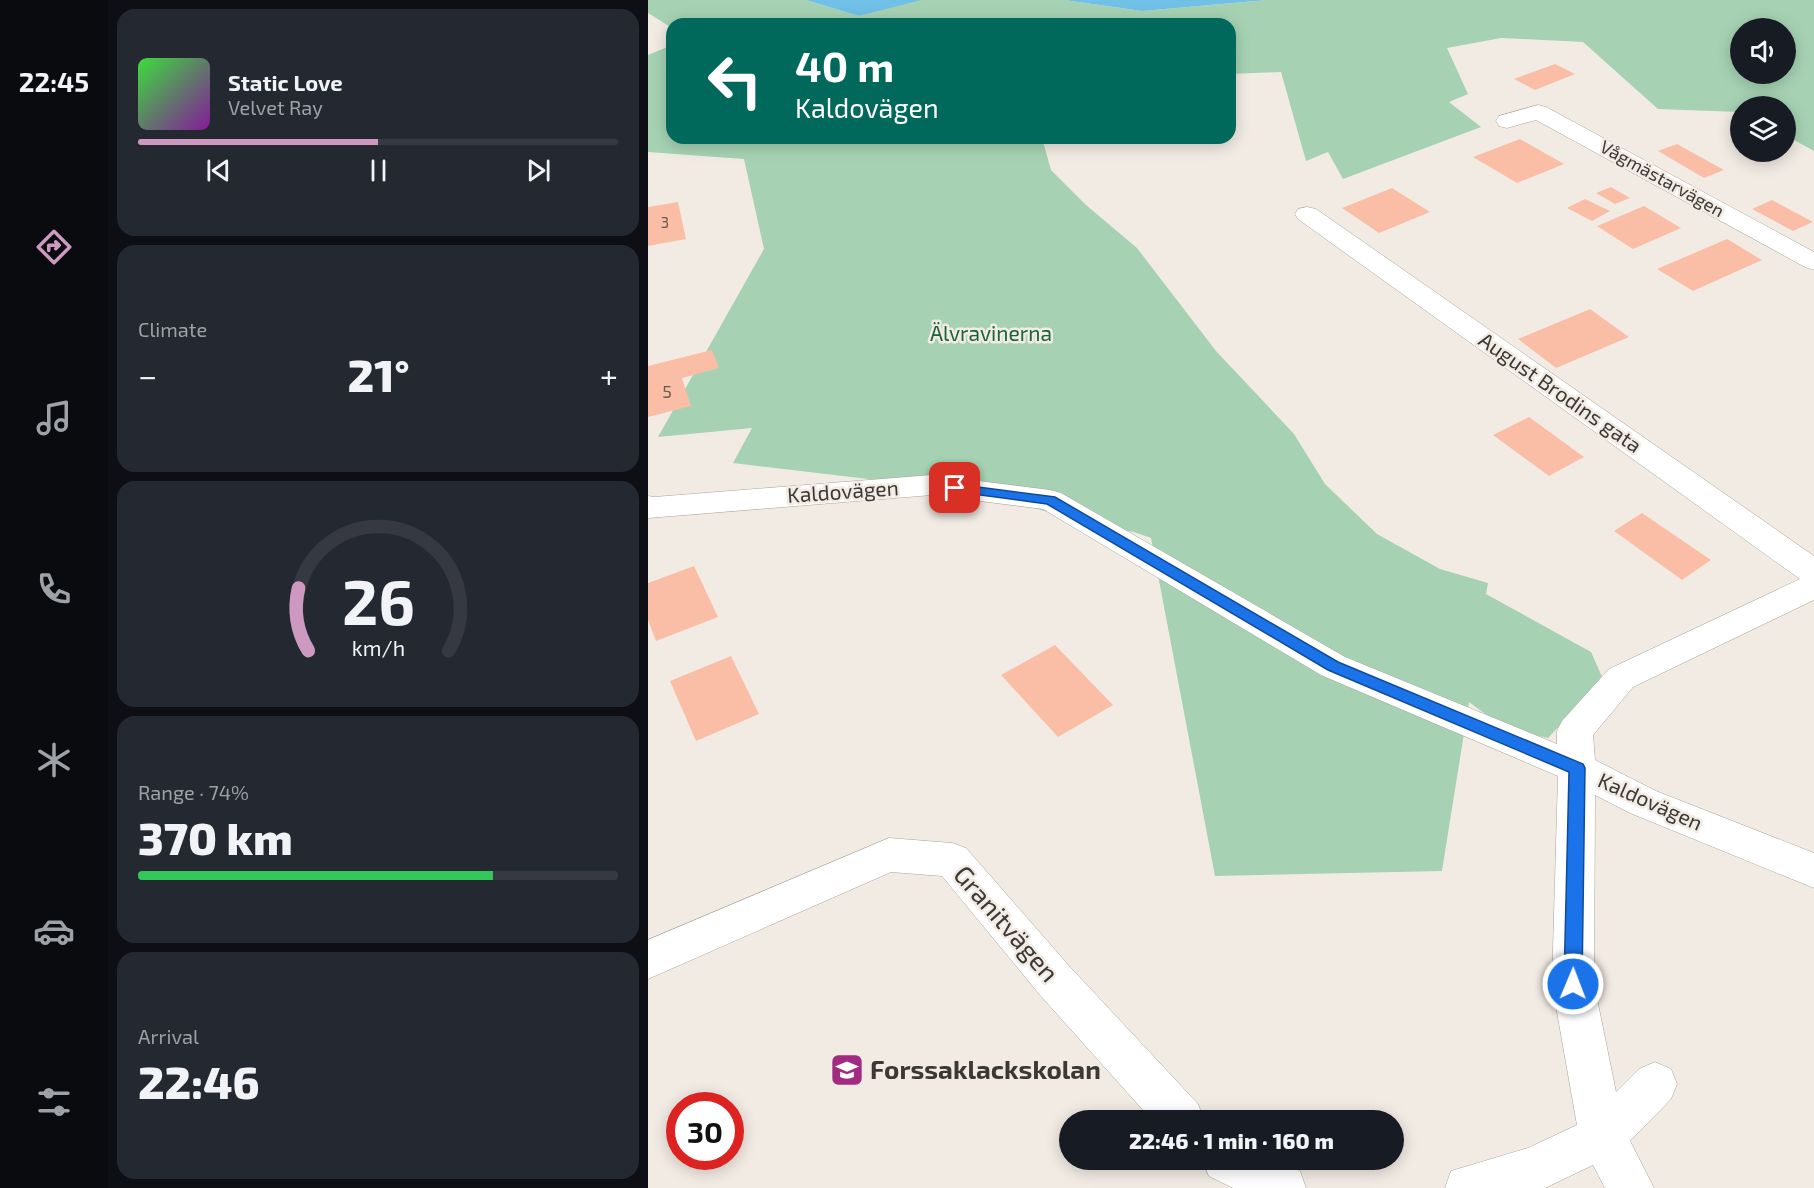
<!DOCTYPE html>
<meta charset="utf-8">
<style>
:root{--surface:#171b24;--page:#242831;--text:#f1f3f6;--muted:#9ea1a6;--line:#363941;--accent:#cd99c1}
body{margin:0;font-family:"Exo 2",sans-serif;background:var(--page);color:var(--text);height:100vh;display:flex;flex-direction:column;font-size:22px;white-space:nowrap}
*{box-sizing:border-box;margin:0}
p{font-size:20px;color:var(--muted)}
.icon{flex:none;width:33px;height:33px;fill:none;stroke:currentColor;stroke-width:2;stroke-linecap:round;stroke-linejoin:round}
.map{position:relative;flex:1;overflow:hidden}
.sheet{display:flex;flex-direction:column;gap:9px;padding:9px;background:#0d0f14;width:540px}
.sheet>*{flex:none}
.top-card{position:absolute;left:18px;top:18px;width:570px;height:126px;border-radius:18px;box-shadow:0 3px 15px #0003;background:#00695c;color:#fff;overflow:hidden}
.fabs{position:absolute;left:1082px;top:18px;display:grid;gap:12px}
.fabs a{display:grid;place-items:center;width:66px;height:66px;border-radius:50%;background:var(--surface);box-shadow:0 3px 15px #0003;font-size:30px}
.speed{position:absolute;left:18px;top:1092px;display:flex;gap:12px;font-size:30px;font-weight:700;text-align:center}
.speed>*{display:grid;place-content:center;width:78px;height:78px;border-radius:50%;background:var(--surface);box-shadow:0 3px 15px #0003;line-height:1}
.speed .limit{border:9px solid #d22;background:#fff;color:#111}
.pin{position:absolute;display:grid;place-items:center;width:51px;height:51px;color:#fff;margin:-26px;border-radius:12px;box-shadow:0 3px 9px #0006}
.me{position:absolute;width:66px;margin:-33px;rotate:1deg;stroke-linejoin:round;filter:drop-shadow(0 0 4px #0008)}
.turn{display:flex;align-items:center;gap:21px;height:126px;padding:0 30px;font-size:27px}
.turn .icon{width:78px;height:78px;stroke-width:2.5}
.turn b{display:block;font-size:42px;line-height:51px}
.big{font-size:45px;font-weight:800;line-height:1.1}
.sheet .tile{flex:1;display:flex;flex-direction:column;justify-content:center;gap:9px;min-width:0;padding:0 21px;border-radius:18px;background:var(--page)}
.sheet .dial{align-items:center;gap:0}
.dial svg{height:156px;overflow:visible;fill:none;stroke:var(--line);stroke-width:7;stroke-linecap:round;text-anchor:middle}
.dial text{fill:var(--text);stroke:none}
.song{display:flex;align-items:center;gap:18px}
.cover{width:72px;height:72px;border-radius:9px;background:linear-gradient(135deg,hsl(120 70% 55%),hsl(290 70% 35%))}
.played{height:6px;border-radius:3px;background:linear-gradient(90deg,var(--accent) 50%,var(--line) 50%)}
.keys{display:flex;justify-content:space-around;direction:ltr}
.heat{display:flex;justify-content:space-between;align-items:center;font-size:33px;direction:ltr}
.charge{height:9px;border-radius:4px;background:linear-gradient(90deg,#34c759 74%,var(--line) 0)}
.trip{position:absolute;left:411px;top:1110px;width:345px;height:60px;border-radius:30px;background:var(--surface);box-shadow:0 3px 15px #0003;font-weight:800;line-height:60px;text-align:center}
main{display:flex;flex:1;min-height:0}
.dock{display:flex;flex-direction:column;width:108px;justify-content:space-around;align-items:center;background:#090b0e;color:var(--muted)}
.dock .icon{width:42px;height:42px}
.dock .selected{color:var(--accent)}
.dock b{font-size:27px;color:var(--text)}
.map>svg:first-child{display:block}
</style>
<main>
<nav class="dock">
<b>22:45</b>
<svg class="icon selected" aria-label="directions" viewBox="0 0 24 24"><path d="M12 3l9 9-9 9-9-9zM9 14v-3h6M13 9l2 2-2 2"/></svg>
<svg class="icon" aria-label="music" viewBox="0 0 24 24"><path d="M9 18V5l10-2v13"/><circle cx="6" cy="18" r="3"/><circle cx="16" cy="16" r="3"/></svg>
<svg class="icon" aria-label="phone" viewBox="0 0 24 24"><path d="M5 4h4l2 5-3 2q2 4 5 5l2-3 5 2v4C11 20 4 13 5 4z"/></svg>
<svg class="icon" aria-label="climate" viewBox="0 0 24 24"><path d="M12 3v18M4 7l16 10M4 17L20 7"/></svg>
<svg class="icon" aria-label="car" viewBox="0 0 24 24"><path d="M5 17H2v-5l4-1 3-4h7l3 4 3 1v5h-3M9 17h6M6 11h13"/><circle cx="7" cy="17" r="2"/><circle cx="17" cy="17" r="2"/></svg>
<svg class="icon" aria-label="filters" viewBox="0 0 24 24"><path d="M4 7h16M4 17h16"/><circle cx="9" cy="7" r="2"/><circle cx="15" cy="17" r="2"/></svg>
</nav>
<section class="sheet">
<div class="tile">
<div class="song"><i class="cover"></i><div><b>Static Love</b><p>Velvet Ray</p></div></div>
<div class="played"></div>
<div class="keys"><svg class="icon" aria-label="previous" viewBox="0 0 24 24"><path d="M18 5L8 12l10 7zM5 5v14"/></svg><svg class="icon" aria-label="pause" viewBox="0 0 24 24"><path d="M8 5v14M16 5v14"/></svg><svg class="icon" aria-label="next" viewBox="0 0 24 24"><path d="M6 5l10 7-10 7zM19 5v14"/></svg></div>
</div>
<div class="tile"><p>Climate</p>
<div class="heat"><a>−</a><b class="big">21°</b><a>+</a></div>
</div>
<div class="tile dial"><svg viewBox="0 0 100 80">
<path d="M14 69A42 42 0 1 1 86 69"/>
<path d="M14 69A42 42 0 0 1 9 37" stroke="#cd99c1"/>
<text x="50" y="56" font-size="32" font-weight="700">26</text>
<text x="50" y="72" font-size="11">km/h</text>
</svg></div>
<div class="tile"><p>Range · 74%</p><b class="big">370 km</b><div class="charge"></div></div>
<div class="tile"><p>Arrival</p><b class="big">22:46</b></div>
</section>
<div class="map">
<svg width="1166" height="1188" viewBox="0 0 1166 1188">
<rect width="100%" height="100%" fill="#f2ebe4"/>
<path fill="#a6d2b3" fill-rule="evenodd" d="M0,0H158L211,16L268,0H416L494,11L619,0H1166V151L1137,135V106H1092V112L1010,109L935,42L853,38L799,48L820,94L801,102L833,127L695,179L680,152L658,161L633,72L582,74V24H24V28L0,13ZM1092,28H1137V74H1092Z
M24,45V138H394L403,170L438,205L489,248L568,351L646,434L677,484L729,534L792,569L840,583L838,594L943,652L955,679L900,738L859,730L821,702L794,871L567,876L503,538L486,532L438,524L377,505L263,484L85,463L104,428L10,437L116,249L96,159L0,152V55Z"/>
<path fill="#71c0e7" d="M158,0H273L211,16Z
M416,0H619L494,11Z"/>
<path fill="#fabea7" d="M907,64L927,74L887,90L866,79Z
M872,139L916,164L869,183L825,157Z
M1029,144L1076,170L1056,178L1010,151Z
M963,187L982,198L967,204L948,193Z
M744,188L782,212L731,233L694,208Z
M937,199L962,211L944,221L919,208Z
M1124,200L1165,222L1145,231L1104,209Z
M30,202L38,239L0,246V207Z
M996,206L1033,228L985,249L949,226Z
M1079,239L1114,260L1045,291L1009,269Z
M942,309L981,337L908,368L870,339Z
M64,350L71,368L34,378L43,406L0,417V366Z
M881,417L936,457L901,476L845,435Z
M994,513L1063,560L1034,580L966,531Z
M46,566L70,617L8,641L0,620V583Z
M407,645L465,705L410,737L353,675Z
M83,656L111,714L48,741L22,681Z"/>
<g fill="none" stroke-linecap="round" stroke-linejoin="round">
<g stroke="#a9a39c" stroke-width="1">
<path id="minor" d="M890,105L898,107L1166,252V270L1157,267L888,120L859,128L851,126L848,121L851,116Z
M659,207L668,209L1166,556V600L985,687L945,735L947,760L1008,791L1166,853V888L982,813L947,795L946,984L968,1092L991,1069L1007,1062L1023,1069L1029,1084L1023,1099L982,1141L1006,1188H957L945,1165L897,1188H797L803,1171L880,1148L929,1125L904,984L910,776L673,675L395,509L284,495L0,518V496L6,497L284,475L402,490L413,493L697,657L909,744V731L914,721L961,669L1152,579L650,219L647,214L650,209Z
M241,838L304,843L318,848L422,967L550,1104L556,1120H504L392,995L294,876L243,872L0,979V940Z
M554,1160H627L652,1171L658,1188H585L561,1176Z"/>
</g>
<use href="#minor" fill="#fff" fill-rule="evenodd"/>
</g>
<path fill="#1a73e8" stroke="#114b97" stroke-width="1.5" d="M307,484L407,497L690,662L935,764L937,768L934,984L931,990L925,992L919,990L916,984L921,772L680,670L399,504L303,491L301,488L303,485Z"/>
<defs>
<g id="school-square" transform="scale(1.725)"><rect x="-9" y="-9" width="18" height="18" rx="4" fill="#a22a81" stroke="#f2ebe4"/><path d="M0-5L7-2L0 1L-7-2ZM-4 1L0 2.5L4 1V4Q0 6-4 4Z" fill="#fff"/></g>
</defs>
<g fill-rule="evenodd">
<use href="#school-square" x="199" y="1070"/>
</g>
<g text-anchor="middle" stroke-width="5" stroke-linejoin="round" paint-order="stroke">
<g font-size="15" fill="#6b5a52">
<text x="17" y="228">3</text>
</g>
<g font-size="18" fill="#3b3835" stroke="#f2ebe4">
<text transform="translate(1014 179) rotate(29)" y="6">Vågmästarvägen</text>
</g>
<g font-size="18" fill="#6b5a52">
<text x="19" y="398">5</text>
</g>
<g font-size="21" fill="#186439" stroke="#f2ebe4">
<text x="343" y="341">Älvravinerna</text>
</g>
<g font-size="21" fill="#3b3835" stroke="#f2ebe4">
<text transform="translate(912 393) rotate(35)" y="7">August Brodins gata</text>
<text transform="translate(195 492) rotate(-4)" y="7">Kaldovägen</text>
<text transform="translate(1002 802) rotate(24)" y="7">Kaldovägen</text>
</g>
<g font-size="26" fill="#3b3835" stroke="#f2ebe4">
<text transform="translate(358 924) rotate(49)" y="9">Granitvägen</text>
</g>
<g font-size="26" font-weight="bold" fill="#3b3835" stroke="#f2ebe4" text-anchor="start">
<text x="222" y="1079">Forssaklackskolan</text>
</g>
</g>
</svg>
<div class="fabs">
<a><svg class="icon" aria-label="sound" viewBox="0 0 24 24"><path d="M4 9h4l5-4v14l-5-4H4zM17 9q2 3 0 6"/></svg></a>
<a><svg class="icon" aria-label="layers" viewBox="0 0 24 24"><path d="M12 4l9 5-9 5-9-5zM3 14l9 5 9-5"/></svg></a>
</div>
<div class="speed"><div class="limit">30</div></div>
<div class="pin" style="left:307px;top:488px;background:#d93025"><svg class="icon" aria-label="arrive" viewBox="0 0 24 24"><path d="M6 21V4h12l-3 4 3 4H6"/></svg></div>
<svg class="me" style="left:925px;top:984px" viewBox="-20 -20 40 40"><circle r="17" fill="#1a73e8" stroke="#fff" stroke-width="3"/><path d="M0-11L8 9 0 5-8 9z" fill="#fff"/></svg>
<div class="trip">22:46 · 1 min · 160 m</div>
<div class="top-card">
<div class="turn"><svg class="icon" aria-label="left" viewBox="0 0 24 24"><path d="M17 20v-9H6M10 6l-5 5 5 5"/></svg><div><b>40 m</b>Kaldovägen</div></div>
</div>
</div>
</main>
